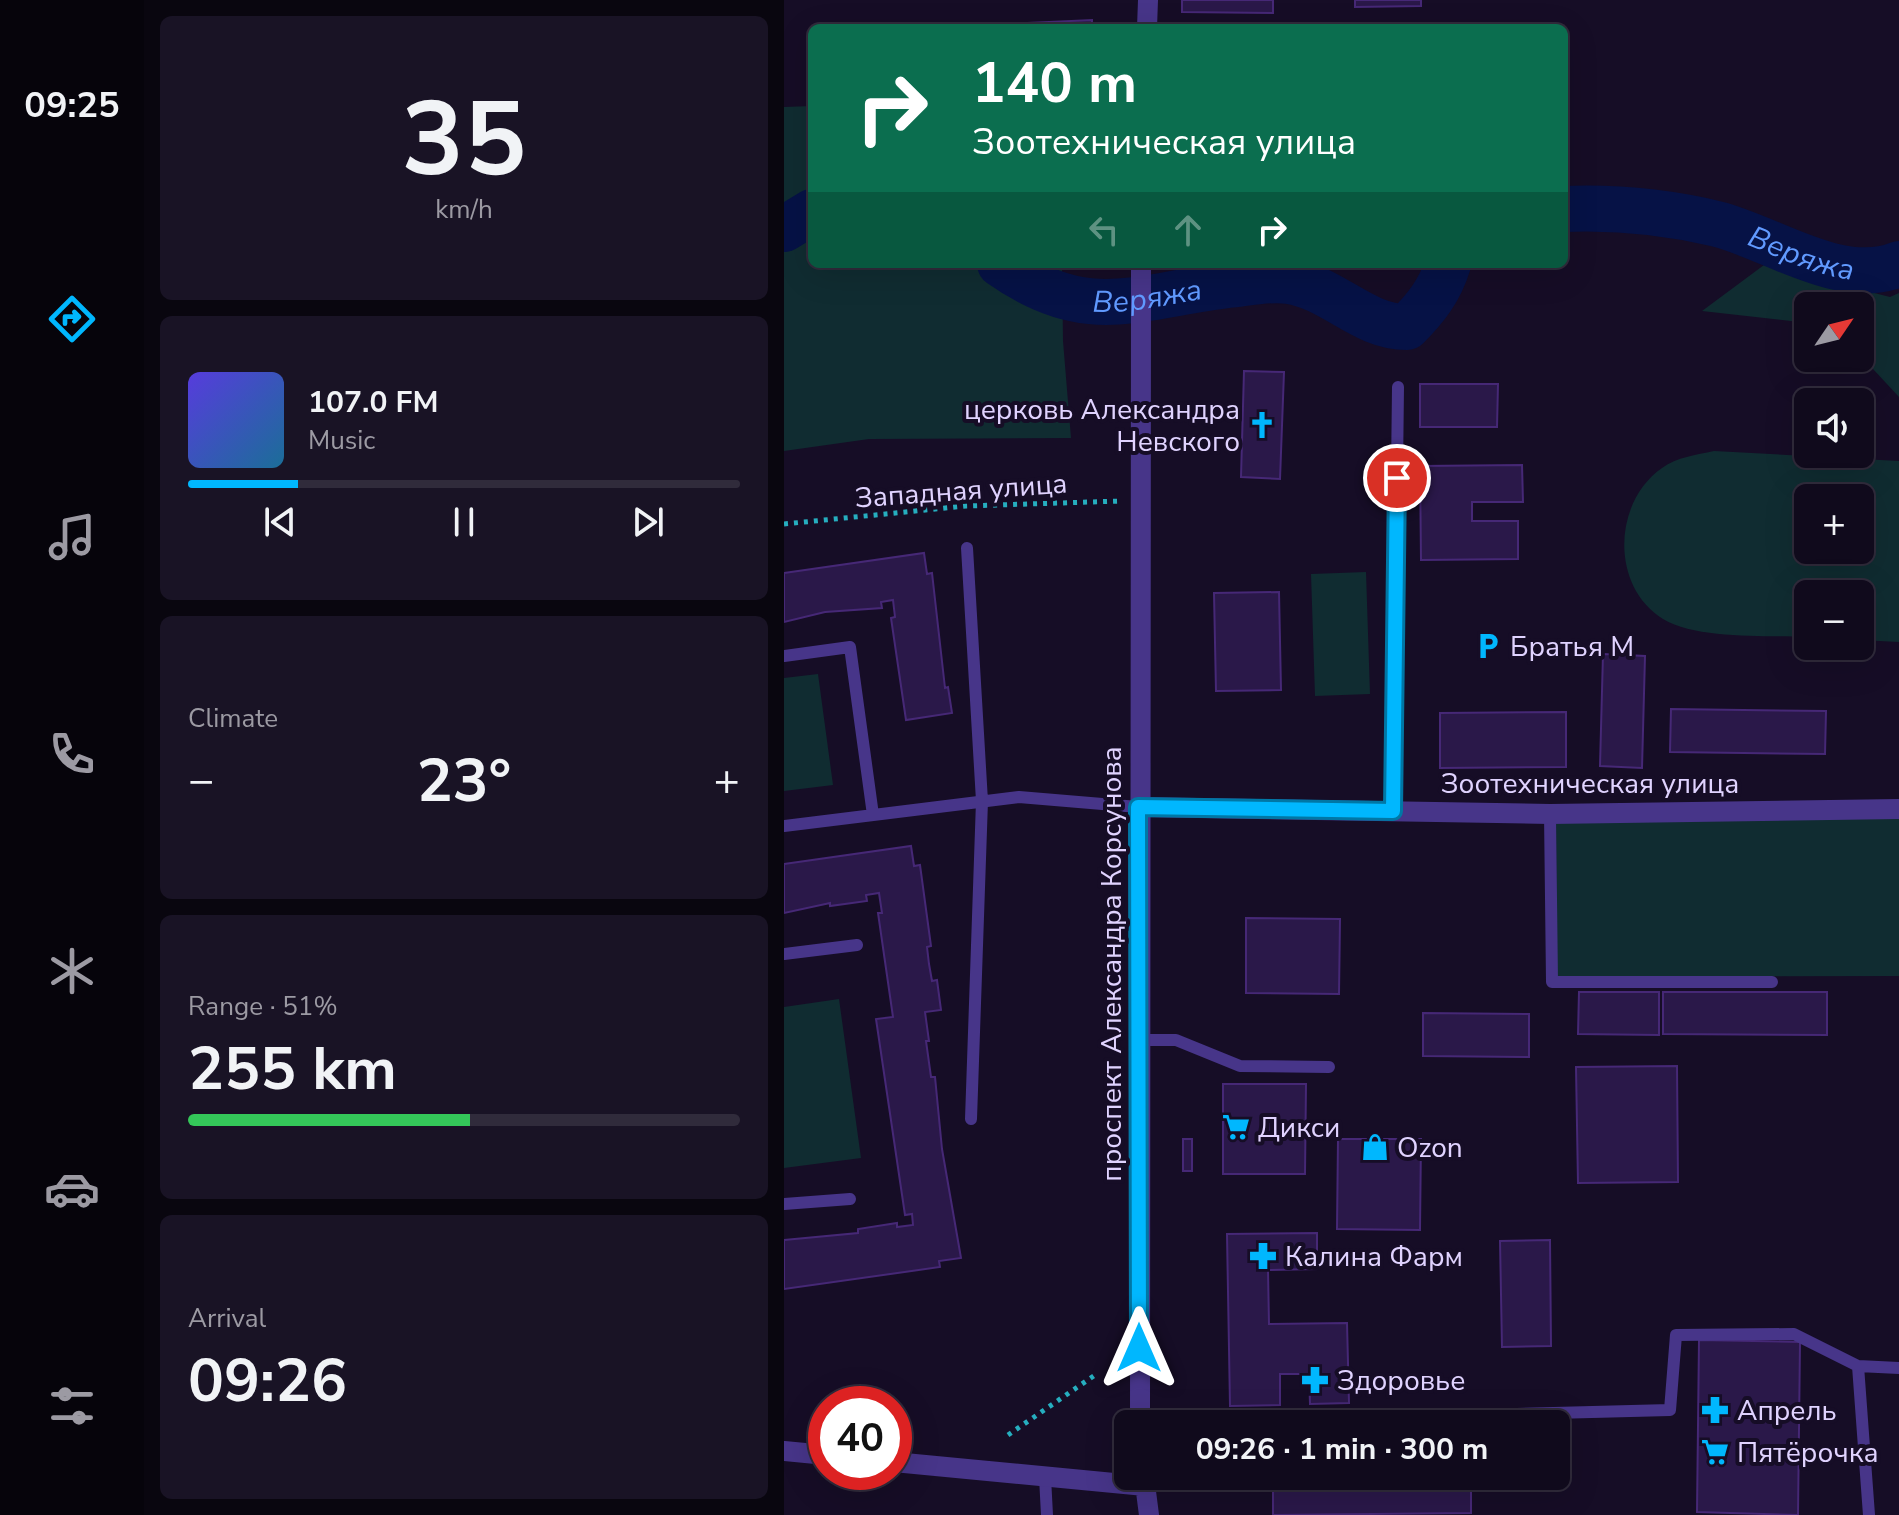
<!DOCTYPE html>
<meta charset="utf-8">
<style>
:root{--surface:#100a1c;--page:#191325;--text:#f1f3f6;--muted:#9c9aa3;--line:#302b3b;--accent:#00b7fe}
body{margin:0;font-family:"Nunito Sans",sans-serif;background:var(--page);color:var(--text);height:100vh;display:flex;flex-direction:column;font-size:30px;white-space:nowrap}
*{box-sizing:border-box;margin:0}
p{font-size:26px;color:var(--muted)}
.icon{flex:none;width:44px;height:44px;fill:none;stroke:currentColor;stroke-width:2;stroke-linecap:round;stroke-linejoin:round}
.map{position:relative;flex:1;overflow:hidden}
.side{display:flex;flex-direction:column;gap:16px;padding:16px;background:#09060f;width:640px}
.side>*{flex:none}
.hud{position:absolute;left:24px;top:24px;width:760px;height:244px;border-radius:12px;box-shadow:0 8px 32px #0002,0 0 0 2px var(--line);background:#0b6e4f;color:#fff;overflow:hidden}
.needle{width:52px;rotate:55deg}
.tools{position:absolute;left:1010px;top:292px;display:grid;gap:16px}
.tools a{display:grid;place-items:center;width:80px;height:80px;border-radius:12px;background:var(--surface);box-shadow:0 8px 32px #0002,0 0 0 2px var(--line);font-size:40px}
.speed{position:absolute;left:24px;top:1386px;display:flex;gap:16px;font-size:40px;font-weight:700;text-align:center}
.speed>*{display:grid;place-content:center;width:104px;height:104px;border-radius:50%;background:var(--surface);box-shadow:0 8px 32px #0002,0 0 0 2px var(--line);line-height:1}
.speed .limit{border:12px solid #d22;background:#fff;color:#111}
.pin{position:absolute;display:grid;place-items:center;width:68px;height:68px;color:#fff;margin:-34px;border:4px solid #fff;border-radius:50%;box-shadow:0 2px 8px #0007}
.me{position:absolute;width:88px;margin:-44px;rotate:0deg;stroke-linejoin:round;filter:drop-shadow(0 0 6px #0008)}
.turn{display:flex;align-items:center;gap:28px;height:168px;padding:0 32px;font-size:36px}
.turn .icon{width:104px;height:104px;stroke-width:2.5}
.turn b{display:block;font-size:56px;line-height:68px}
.lanes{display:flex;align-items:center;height:76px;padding:0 32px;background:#0003;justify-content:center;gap:40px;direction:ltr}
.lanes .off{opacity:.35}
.big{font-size:60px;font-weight:700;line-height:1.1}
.side .tile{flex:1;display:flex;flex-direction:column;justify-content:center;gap:12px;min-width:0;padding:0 28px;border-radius:12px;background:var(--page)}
.side .dial{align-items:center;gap:0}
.dial b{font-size:104px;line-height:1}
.song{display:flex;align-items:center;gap:24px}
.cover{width:96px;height:96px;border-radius:12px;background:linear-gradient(135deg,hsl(250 70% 55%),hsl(200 70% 35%))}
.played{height:8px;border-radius:4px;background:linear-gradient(90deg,var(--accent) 20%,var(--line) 20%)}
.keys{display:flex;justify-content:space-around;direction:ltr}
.heat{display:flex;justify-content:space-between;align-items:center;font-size:44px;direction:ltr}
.charge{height:12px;border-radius:6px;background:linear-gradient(90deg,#34c759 51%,var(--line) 0)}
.trip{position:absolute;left:330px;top:1410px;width:456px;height:80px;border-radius:12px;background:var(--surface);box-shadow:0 8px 32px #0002,0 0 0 2px var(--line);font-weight:700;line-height:80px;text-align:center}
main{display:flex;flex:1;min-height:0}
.menu{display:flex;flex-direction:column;width:144px;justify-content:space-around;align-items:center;background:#06040b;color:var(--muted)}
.menu .icon{width:56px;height:56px}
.menu .selected{color:var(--accent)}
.menu b{font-size:36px;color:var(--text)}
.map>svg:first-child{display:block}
</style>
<main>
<nav class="menu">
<b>09:25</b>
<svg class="icon selected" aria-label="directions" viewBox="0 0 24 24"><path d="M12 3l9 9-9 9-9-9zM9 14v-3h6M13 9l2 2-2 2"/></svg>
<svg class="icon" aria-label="music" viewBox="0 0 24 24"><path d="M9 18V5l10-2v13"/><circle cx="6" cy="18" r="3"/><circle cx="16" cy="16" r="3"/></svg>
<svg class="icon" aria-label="phone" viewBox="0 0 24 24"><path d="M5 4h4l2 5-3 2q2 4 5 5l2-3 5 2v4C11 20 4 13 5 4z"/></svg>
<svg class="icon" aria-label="climate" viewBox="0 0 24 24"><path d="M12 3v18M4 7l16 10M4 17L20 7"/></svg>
<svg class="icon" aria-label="car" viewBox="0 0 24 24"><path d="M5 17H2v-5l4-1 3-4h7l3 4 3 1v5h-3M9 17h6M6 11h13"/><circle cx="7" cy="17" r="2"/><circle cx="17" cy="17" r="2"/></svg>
<svg class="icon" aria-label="filters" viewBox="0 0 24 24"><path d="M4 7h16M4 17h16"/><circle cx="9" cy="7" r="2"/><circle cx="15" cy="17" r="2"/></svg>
</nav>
<section class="side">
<div class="tile dial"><b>35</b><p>km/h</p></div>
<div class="tile">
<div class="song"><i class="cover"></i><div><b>107.0 FM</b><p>Music</p></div></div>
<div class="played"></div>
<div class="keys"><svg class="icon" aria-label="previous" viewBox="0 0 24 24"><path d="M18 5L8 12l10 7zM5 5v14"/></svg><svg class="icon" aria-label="pause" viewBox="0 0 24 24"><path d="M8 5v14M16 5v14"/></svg><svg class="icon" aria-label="next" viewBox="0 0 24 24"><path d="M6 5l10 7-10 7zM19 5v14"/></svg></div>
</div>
<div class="tile"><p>Climate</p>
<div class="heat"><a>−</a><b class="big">23°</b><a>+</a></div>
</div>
<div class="tile"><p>Range · 51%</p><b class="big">255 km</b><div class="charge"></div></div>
<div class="tile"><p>Arrival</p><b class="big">09:26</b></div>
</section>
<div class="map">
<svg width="1115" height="1515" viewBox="0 0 1115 1515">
<rect width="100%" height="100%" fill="#160d26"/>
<path fill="#102c31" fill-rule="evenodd" d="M28,106V264H278L279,341L287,438L85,439L0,451V107Z
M980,265L1106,297L1115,293V397L1076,355V306H1024V323L918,311Z
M930,451L1115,461V642L1076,640V594H1024V637C984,635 914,640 879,619C826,586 829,502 878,468C893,457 912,455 930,451ZM1024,498H1076V550H1024Z
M582,572L586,694L531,696L527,574Z
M34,674L49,785L0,791V678Z
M1115,815V976L773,977L772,816Z
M55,999L77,1158L0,1168V1007Z"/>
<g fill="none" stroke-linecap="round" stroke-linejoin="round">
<g stroke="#061246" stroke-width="46">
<path id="s1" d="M780,209C831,207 883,212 933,224C989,238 1056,288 1115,264"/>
<path d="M0,229L28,212"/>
<path id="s2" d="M216,264C302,325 350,297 444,285C463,283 486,278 505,281C550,288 578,327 623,327C642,308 656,290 664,264"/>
</g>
</g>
<path fill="#2a1849" stroke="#462876" stroke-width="2" d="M398,0H489V13L398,12Z
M571,0H637V6L571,7Z
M308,20V28H177L176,26Z
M460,371L500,372L496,479L457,477Z
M636,384H714L713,427H636Z
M738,465L739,502H688V521H734V559L637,560L636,466Z
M140,553L143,574L148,573L161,688L164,687L168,713L122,720L107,618L111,617L109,600L97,602L98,608L41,612L0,622V573Z
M495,592L497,690L432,691L430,593Z
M819,654L861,656L858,768L816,766Z
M887,709L1042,711L1041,754L886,752Z
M782,712V767L656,768V713Z
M127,846L130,866L136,865L147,946L143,947L145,964L148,981L153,980L157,1010L141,1012L145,1041H142L147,1077H151L158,1149L177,1258L155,1261L156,1267L0,1289V1240L74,1233V1229L113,1223V1227L129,1225L128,1214L121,1215L92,1019L109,1017L94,913H98L95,893L82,895L83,901L46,906V903L0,913V864Z
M462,918L556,919L555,994L462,993Z
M795,992H875V1035L794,1034Z
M879,992H1043V1035L879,1034Z
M639,1013L745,1014V1057L639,1056Z
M893,1066L894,1182L794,1183L792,1067Z
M439,1084H522L521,1174H439Z
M399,1139H408V1171H399Z
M554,1139H637L636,1230L553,1229Z
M533,1233V1269L484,1270L485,1324L563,1323L565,1403L526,1404L525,1374H496V1405L446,1406L443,1234Z
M766,1240L767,1346L718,1347L716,1241Z
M915,1340L1016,1342L1014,1515L913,1512Z
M489,1476H718L687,1477V1513L489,1515Z"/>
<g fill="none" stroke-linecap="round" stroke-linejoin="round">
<path stroke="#26aebf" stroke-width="5" stroke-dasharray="4 6" stroke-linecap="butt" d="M0,524L182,506L338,501
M224,1435L311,1375"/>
<path stroke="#473589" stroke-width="12" d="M183,548L198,801L187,1119
M0,656L66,647L89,815
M609,811L614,387
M766,814L768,982H988
M0,826L235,797L354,807
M0,954L73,945
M355,1040H392L456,1066L545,1067
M0,1204L66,1199
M357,1424L886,1410L892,1335L1010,1334L1074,1366
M261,1477L263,1515
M1085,1515L1074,1366L1115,1368"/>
<path stroke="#473589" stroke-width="20" d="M354,807L766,814L1115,809"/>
<path stroke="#473589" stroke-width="20" d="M363,28L364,0
M356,1424L357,264
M0,1451L42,1455
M110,1462L361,1486
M360,1476L365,1515"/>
</g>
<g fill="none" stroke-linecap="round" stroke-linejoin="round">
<g stroke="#0077a5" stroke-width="20">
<path id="route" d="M355,1348L354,807L609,811L613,478"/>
</g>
<use href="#route" stroke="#00b7fe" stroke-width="14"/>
</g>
<defs>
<g id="church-bare" transform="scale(2.16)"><path d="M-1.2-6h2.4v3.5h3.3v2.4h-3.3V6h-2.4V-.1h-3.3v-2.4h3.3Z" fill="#00b7fe" stroke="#160d26" stroke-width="2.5" paint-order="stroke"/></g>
<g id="parking-bare" transform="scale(2.16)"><path d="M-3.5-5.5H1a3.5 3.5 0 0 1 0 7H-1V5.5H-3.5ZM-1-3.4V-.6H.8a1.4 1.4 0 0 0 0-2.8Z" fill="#00b7fe" stroke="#160d26" stroke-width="2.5" paint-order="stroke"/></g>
<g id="supermarket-bare" transform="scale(2.16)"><path d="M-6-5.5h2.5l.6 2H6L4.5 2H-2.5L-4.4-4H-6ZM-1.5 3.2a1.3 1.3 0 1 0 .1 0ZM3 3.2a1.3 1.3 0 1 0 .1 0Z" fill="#00b7fe" stroke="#160d26" stroke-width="2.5" paint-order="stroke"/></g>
<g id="shop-bare" transform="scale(2.16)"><path d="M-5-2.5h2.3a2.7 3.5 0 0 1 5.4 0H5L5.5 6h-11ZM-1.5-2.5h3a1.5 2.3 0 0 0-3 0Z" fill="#00b7fe" stroke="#160d26" stroke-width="2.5" paint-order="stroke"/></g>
<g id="pharmacy-bare" transform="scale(2.16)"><path d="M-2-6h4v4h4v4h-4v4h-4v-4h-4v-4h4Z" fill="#00b7fe" stroke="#160d26" stroke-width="2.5" paint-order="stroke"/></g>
</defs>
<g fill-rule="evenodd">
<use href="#church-bare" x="478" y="425"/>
<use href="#parking-bare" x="704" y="646"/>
<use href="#supermarket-bare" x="452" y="1127"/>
<use href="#shop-bare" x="591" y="1147"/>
<use href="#pharmacy-bare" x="479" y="1256"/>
<use href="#pharmacy-bare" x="531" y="1380"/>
<use href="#pharmacy-bare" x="931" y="1410"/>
<use href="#supermarket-bare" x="931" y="1452"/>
</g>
<g text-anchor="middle" stroke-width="8" stroke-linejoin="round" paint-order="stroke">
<g font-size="28" fill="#e0d3ff" stroke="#160d26" text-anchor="start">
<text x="456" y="419" text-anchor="end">церковь Александра<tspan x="456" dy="32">Невского</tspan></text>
<text x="726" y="656">Братья М</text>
<text x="474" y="1137">Дикси</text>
<text x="613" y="1157">Ozon</text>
<text x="501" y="1266">Калина Фарм</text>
<text x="553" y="1390">Здоровье</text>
<text x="953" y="1420">Апрель</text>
<text x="953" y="1462">Пятёрочка</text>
</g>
<g font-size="28" fill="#e0d3ff" stroke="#160d26">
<text transform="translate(177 490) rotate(-4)" y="10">Западная улица</text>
<text x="806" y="793">Зоотехническая улица</text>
<text transform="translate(327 964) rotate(-90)" y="10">проспект Александра Корсунова</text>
</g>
<g font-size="30" font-style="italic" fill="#619aff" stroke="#160d26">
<text dy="10" stroke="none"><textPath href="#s1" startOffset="244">Веряжа</textPath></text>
<text dy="10" stroke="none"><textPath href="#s2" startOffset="156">Веряжа</textPath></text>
</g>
</g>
</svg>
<div class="tools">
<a><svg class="needle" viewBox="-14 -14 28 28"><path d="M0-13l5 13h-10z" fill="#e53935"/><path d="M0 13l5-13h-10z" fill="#9c9aa3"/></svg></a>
<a><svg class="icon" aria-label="sound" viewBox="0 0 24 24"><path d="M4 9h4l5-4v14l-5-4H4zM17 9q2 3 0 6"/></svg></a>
<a>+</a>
<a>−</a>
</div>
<div class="speed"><div class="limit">40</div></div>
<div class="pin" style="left:613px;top:478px;background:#d93025"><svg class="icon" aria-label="arrive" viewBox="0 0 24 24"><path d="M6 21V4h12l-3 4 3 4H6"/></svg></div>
<svg class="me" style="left:355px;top:1348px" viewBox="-20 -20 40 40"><path d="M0-17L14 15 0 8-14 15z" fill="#00b7fe" stroke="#fff" stroke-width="4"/></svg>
<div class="trip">09:26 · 1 min · 300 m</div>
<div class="hud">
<div class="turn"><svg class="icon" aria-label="right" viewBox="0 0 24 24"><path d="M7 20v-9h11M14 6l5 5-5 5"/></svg><div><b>140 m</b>Зоотехническая улица</div></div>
<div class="lanes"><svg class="icon off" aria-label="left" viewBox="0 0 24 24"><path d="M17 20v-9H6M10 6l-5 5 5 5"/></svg><svg class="icon off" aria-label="ahead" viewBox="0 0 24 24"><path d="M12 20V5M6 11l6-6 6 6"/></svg><svg class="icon" aria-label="right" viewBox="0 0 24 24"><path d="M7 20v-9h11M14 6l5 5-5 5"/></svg></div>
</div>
</div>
</main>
